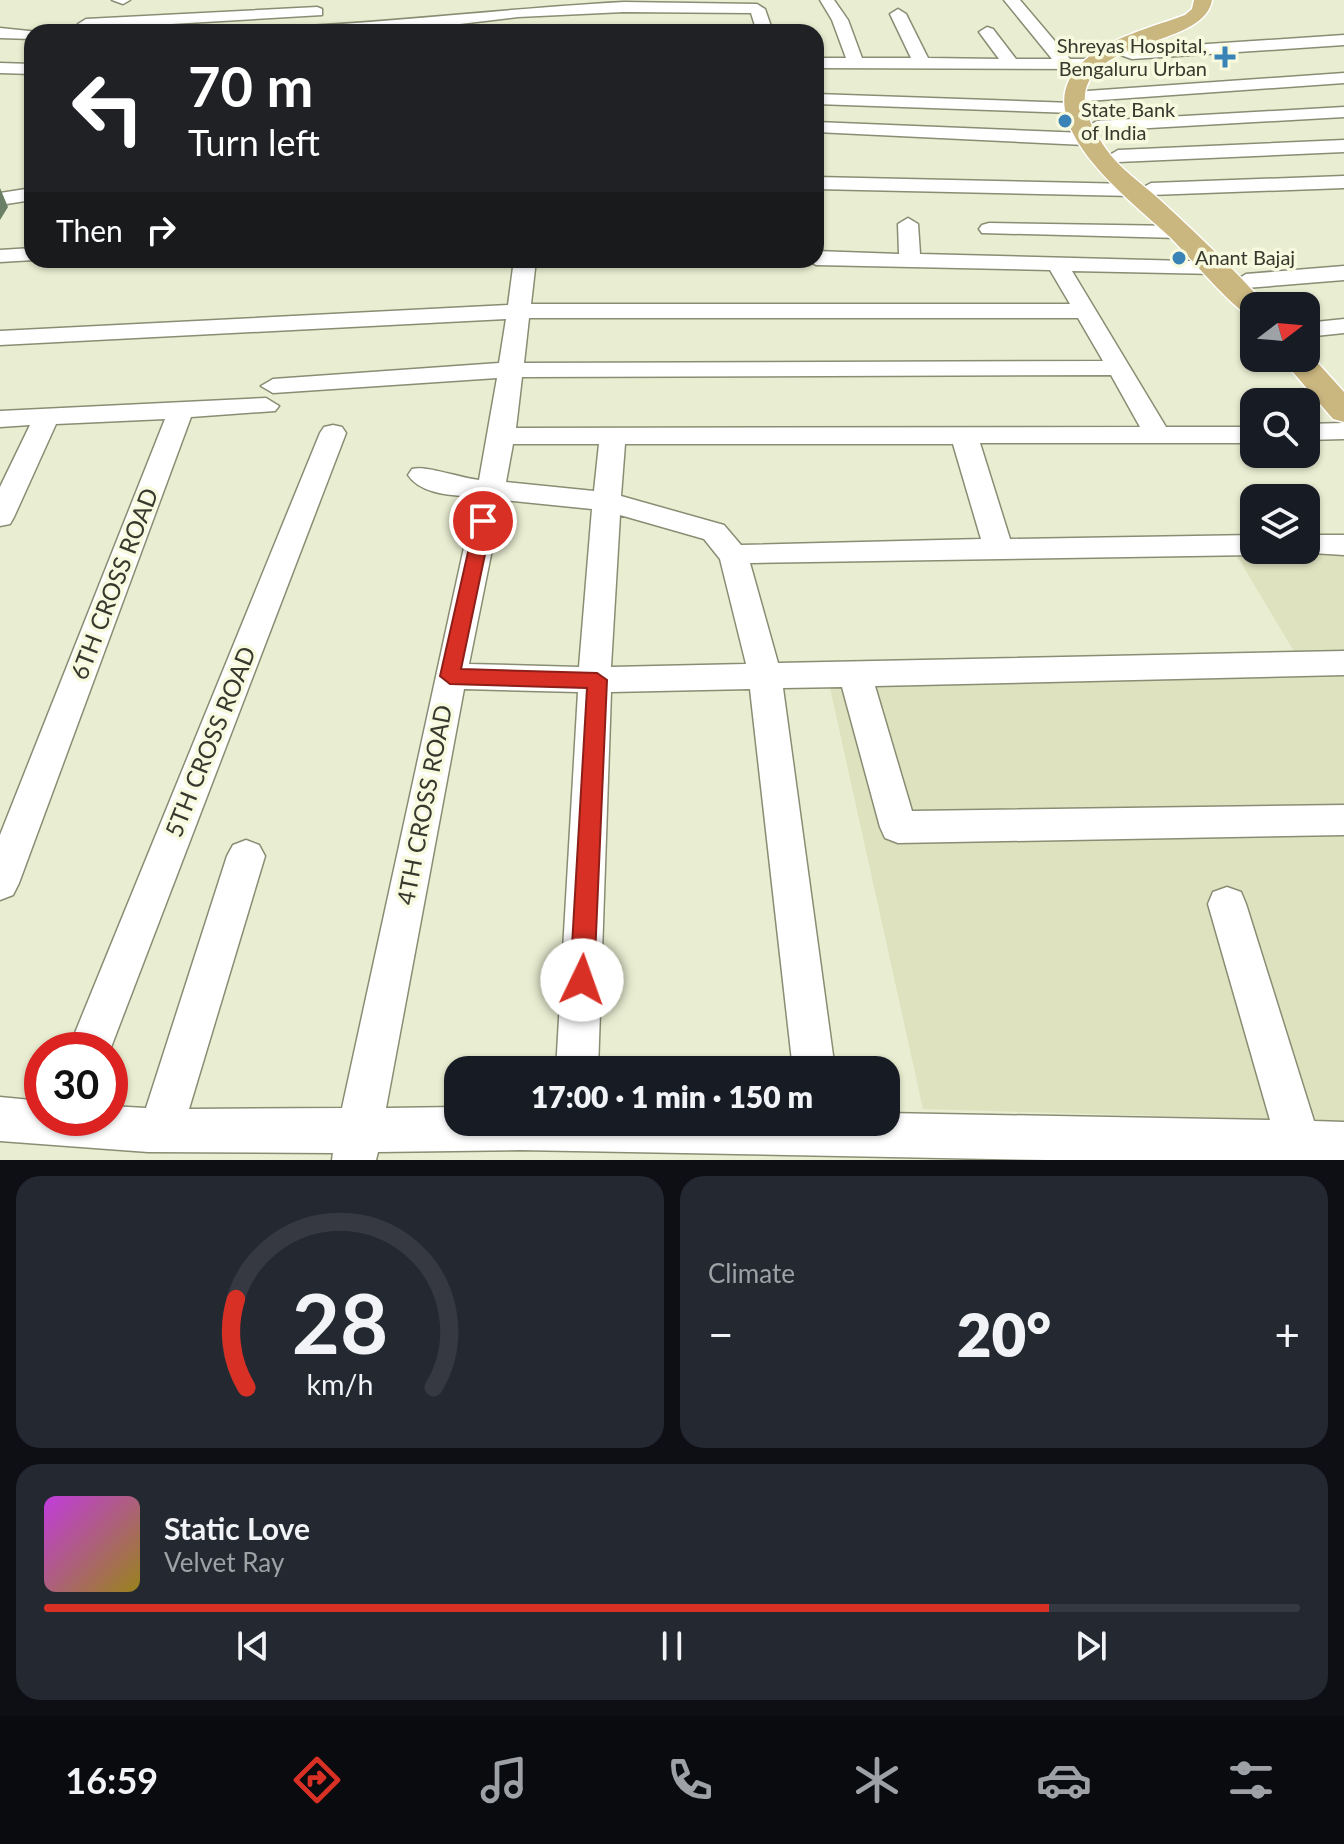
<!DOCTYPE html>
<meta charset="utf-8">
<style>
:root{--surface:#171b24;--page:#242831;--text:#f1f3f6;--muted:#9ea1a6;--line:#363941;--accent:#d93025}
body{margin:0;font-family:Lato,sans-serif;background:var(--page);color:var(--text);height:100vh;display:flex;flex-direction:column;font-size:30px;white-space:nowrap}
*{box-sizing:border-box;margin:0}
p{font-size:26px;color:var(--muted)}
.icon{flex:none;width:44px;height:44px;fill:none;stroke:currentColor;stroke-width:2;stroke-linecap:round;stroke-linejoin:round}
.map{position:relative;height:1160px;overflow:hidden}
.panel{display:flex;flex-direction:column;gap:16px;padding:16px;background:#0d0f14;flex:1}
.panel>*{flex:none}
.banner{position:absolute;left:24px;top:24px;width:800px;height:244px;border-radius:24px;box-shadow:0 2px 6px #0004;background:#202124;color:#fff;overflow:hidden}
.needle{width:52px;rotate:74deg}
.tools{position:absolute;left:1240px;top:292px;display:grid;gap:16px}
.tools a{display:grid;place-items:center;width:80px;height:80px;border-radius:16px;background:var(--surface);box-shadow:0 2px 6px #0004;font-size:40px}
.speed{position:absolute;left:24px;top:1032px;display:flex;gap:16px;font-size:40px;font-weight:700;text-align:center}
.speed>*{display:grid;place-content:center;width:104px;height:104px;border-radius:50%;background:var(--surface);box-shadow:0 2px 6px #0004;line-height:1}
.speed .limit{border:12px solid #d22;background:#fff;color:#111}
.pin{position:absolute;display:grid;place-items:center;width:68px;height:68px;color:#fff;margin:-34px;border:4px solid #fff;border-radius:50%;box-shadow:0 2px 8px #0007}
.me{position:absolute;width:88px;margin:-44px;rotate:3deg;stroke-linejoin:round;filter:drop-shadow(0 0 6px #0008)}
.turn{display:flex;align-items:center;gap:28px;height:168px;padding:0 32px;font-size:36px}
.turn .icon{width:104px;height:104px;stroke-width:2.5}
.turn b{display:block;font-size:56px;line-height:68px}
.then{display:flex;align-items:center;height:76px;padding:0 32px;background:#0003;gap:16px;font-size:30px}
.big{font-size:60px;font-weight:800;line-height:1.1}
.panel .widget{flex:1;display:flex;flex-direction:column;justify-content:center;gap:12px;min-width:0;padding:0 28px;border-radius:24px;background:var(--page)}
.panel .dial{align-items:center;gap:0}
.dial svg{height:208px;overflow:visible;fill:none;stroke:var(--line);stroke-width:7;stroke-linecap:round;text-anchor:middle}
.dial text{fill:var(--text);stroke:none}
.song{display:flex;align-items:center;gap:24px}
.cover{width:96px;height:96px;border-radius:12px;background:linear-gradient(135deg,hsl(290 70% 55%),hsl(50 70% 35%))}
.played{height:8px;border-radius:4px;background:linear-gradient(90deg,var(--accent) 80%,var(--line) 80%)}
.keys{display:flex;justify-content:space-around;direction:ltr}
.heat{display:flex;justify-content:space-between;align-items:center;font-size:44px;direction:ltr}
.panel .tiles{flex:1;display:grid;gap:16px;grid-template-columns:1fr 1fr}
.widget:last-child{grid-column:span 2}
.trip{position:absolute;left:444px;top:1056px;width:456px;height:80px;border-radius:24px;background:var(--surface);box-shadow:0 2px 6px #0004;font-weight:800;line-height:80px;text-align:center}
.tabs{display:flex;height:128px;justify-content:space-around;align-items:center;background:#090b0e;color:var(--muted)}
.tabs .icon{width:56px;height:56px}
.tabs .active{color:var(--accent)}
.tabs b{font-size:36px;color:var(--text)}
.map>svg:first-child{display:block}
</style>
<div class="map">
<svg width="1344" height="1160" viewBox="0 0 1344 1160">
<rect width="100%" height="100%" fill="#e9edd1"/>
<path fill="#dee2bf" d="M1344,550V1121L923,1109L825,665L1295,653L1234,551Z"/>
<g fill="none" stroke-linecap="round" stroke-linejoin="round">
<g stroke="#898d73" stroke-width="3">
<path id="minor" d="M112,0H130L123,4Z
M820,0H834L848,20L862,58H911L890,14L898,9L906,14L928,58L999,59L979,32L987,27L993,29L1016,59H1052L1004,0H1020L1070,59H1090L1098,64L1090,69L816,68V58H846L832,20Z
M624,2L757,4L765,9L773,32H757L751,13L624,12L518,17L393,32H278L286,27C399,22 511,8 624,2Z
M317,7L322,9V15L86,29L78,24L86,19Z
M0,28L39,32H32V39L0,38Z
M1344,35V45L1132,59L1109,51L1117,46L1132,49Z
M0,63L32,64V74L0,73Z
M1344,73V83L1087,101L1078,96L1087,91Z
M816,94L1073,103L1082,108L1073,113L816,104Z
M1344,107V117L1097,131L1088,126L1097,121Z
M816,122L1085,133L1094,139L1085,145L816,132Z
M1344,140V152L1118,162L1108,156L1118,150Z
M1344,176V188L1151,195L1142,191L1133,196L816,189V177L1133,184L1142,188L1151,183Z
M32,188V200L0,205V193Z
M908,218L918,224L920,254L1225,262L1228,267L1225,272L1217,274L1072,271L1166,427H1254V443H980L1010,539L1254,535V550H1266L1254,555L750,563L778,663L1344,651V675L875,686L912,811L1344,805V835L898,843L885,838L880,827L842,687L783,688L835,1070H793L750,689L611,692L598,1070H556L578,692L464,689L386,1108L458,1107V1122H886V1113L1270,1120L1208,904L1213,892L1227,887L1241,892L1246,904L1314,1121L1344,1122V1160H1048L520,1150L378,1152L376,1160H332L333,1153L148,1152L0,1141V1097L42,1101V1118H110V1106L146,1108L227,856L233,845L246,840L259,845L265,856L189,1109L342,1108L475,497C453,495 421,495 408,475L412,469C426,465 460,478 479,480L497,378L273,393L261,386L273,379L499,363L506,319L0,345V331L508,305L514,260H536L531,304H1070L1050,270L816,265L807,260H816V251L899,254L898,224ZM529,318H1078L1103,361L524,363ZM1111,375L1140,427L516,428L522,377ZM513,444H599L594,491L506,482ZM625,444H953L981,539L741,545L724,525L621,496ZM502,500L592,509L579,667L469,664ZM620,515L704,539L720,559L746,664L611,667Z
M989,223L1179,226L1190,232L1179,238L982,233L979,229L982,225Z
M32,248L34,260L0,262V250Z
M1344,266V280L1246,288L1235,281L1246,274Z
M1344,319V333L1306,337V323Z
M266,398L279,406L275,411L191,417L19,883L13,895L0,900V835L165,419L56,424L14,517L10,524L0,526V487L30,425L0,427V411Z
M1344,423V439L1306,440V424Z
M333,425L342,427L346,433L110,1050H68L320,433L324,427Z
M1306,535H1344V555L1296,552L1306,550Z"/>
</g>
<g stroke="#fff" stroke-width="3">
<path id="major" d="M1194,0H1212C1205,43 1112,38 1089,81C1077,104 1093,130 1106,149C1119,168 1142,184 1159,199C1196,233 1231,266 1264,303L1266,306H1254V318C1237,314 1188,255 1171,238C1131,200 1018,118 1085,60C1111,37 1153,27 1185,15L1192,9Z
M1307,351L1344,392V422L1333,419L1281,358H1306Z"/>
</g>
<use href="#minor" fill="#fff" fill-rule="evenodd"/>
<use href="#major" fill="#cab67f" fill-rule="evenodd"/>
</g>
<path fill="#6a7f65" d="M0,188L8,207L0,220Z"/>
<path fill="#d93025" stroke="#8d1f18" stroke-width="2" d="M483,515L492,521L461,669L597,673L607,680L594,980L591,988L582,992L573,988L570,980L587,688L450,684L440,676L475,521Z"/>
<g fill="#3983b7" stroke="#f7fade" stroke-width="3">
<path d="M1221 45h8v8h8v8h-8v8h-8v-8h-8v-8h8z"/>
<circle cx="1065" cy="121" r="8"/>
<circle cx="1179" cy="258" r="8"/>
</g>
<g text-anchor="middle" stroke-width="7" stroke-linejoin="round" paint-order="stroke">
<g font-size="20" fill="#37392e" stroke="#f7fade" text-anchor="start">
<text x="1207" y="53" text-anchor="end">Shreyas Hospital,<tspan x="1207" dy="23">Bengaluru Urban</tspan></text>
<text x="1081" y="117">State Bank<tspan x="1081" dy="23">of India</tspan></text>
<text x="1195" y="265">Anant Bajaj</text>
</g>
<g font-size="24" fill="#37392e" stroke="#f7fade">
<text transform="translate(115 584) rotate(-69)" y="8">6TH CROSS ROAD</text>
<text transform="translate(211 742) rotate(-68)" y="8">5TH CROSS ROAD</text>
<text transform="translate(425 805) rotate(-79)" y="8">4TH CROSS ROAD</text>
</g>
</g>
</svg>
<div class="tools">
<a><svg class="needle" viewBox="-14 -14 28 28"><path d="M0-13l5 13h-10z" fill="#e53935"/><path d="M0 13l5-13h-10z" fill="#9ea1a6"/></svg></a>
<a><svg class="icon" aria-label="search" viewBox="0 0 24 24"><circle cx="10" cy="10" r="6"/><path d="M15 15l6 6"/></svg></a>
<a><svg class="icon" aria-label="layers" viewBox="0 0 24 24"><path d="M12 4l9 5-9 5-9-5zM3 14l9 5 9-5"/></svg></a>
</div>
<div class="speed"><div class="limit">30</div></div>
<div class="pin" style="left:483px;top:521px;background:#d93025"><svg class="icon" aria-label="arrive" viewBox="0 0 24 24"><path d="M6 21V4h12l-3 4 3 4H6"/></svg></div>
<svg class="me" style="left:582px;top:980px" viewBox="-20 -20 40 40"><circle r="19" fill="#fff"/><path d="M0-13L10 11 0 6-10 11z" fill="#d93025"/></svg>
<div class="trip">17:00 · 1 min · 150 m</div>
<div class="banner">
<div class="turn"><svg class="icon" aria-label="left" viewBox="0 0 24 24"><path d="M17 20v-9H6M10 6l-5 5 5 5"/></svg><div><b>70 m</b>Turn left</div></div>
<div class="then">Then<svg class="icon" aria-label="right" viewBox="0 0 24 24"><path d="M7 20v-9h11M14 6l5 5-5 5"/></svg></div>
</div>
</div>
<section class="panel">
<div class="tiles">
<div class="widget dial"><svg viewBox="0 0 100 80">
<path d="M14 69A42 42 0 1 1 86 69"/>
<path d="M14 69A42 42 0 0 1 10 35" stroke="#d93025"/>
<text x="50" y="56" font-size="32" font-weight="700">28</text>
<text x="50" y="72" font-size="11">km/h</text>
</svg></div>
<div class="widget"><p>Climate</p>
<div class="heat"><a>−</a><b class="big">20°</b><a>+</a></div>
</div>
<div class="widget">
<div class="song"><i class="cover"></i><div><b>Static Love</b><p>Velvet Ray</p></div></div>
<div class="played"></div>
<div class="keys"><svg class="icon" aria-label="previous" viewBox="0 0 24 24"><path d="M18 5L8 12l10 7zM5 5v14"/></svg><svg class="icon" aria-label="pause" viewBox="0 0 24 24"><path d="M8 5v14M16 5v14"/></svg><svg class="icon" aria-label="next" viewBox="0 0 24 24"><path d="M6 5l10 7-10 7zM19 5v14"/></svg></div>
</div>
</div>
</section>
<nav class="tabs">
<b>16:59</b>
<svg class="icon active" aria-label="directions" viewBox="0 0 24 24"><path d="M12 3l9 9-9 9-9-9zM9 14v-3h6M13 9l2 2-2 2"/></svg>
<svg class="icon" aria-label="music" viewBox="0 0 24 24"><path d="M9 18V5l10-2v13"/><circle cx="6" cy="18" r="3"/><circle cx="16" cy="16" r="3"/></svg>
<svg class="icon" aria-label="phone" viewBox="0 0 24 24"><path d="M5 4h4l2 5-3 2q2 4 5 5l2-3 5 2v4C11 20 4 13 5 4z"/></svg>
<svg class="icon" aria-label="climate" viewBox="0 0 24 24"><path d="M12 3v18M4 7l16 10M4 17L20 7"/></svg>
<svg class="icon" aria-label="car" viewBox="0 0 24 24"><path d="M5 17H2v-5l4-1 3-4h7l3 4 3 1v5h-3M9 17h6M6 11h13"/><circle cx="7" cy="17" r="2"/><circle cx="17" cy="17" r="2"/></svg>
<svg class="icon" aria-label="filters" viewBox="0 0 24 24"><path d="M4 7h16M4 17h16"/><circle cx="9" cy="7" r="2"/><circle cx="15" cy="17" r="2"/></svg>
</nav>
